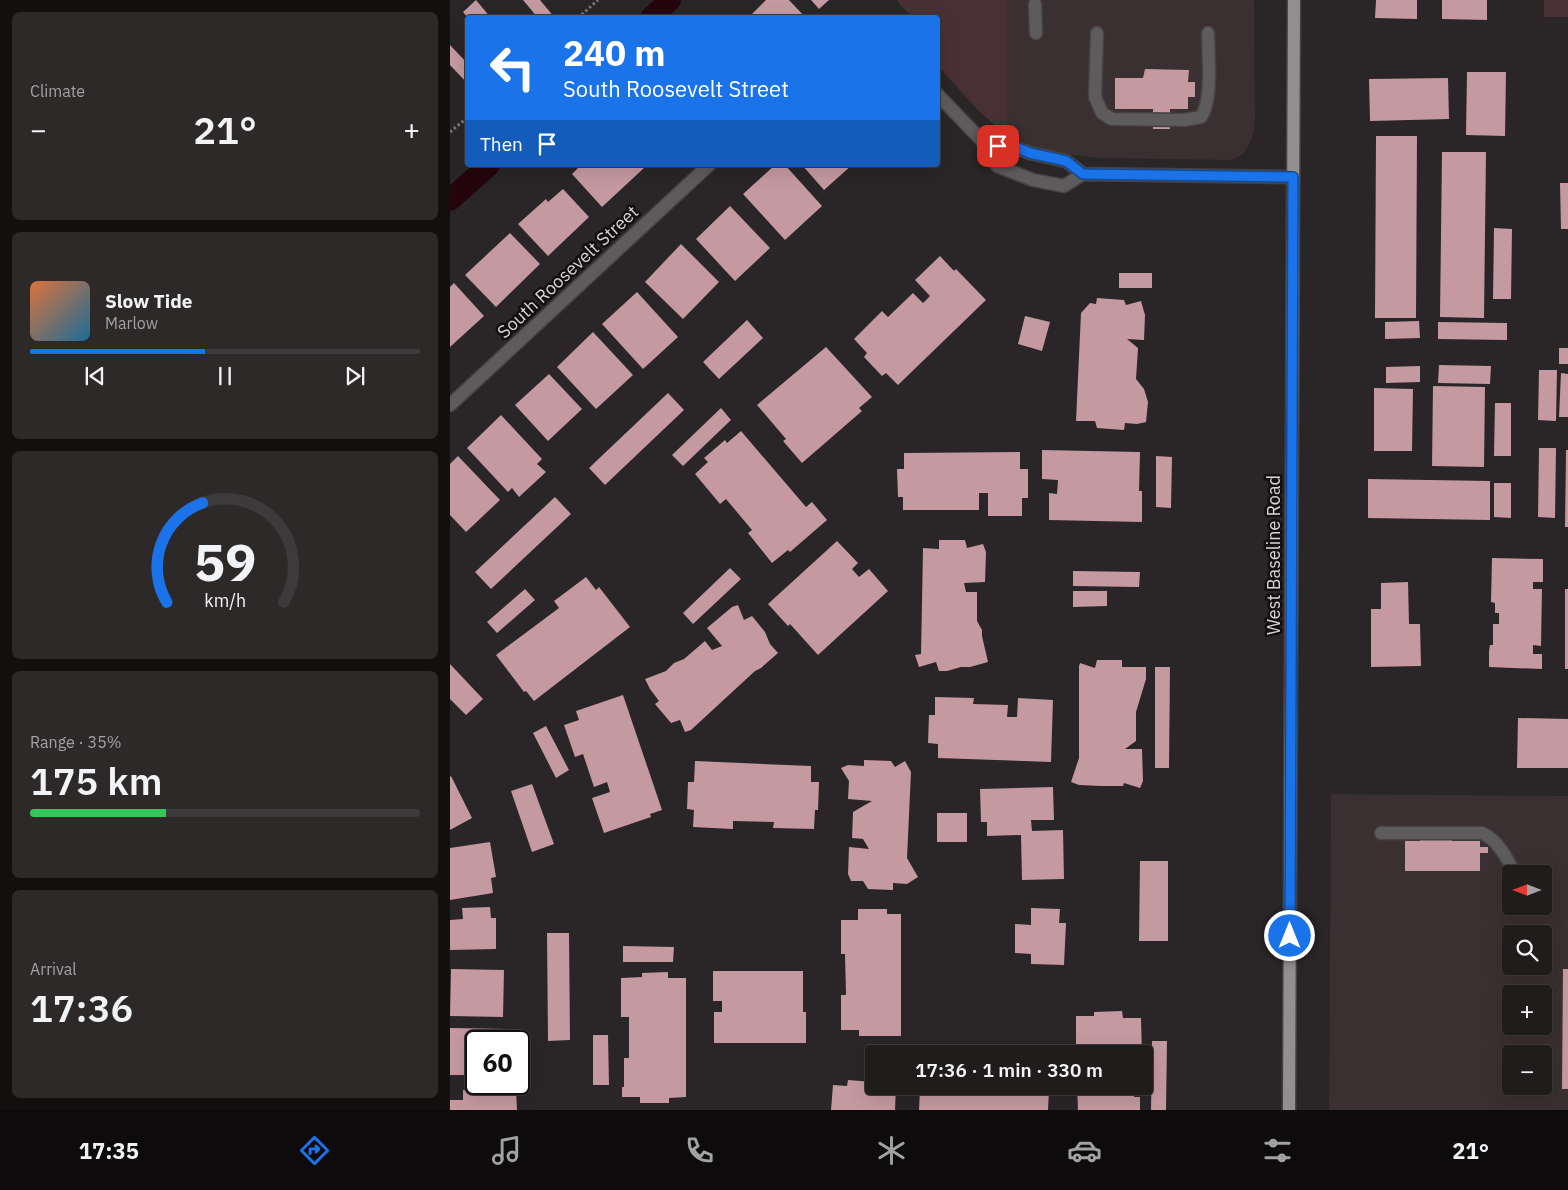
<!DOCTYPE html>
<meta charset="utf-8">
<style>
:root{--surface:#201c1c;--page:#2d2929;--text:#f1f3f6;--muted:#a2a1a3;--line:#3d3a3b;--accent:#1a73e8}
body{margin:0;font-family:"IBM Plex Sans",sans-serif;background:var(--page);color:var(--text);height:100vh;display:flex;flex-direction:column;font-size:19px;white-space:nowrap}
*{box-sizing:border-box;margin:0}
p{font-size:16px;color:var(--muted)}
.icon{flex:none;width:28px;height:28px;fill:none;stroke:currentColor;stroke-width:2;stroke-linecap:round;stroke-linejoin:round}
.map{position:relative;flex:1;overflow:hidden}
.drawer{display:flex;flex-direction:column;gap:12px;padding:12px;background:#120f0f;width:450px}
.drawer>*{flex:none}
.banner{position:absolute;left:15px;top:15px;width:475px;height:152px;border-radius:5px;box-shadow:0 5px 20px #0002,0 0 0 1px var(--line);background:#1a73e8;color:#fff;overflow:hidden}
.needle{width:32px;rotate:270deg}
.controls{position:absolute;left:1052px;top:865px;display:grid;gap:10px}
.controls a{display:grid;place-items:center;width:50px;height:50px;border-radius:5px;background:var(--surface);box-shadow:0 5px 20px #0002,0 0 0 1px var(--line);font-size:25px}
.speed{position:absolute;left:15px;top:1030px;display:flex;gap:10px;font-size:25px;font-weight:700;text-align:center}
.speed>*{display:grid;place-content:center;width:65px;height:65px;border-radius:50%;background:var(--surface);box-shadow:0 5px 20px #0002,0 0 0 1px var(--line);line-height:1}
.speed .limit{border:2px solid #111;border-radius:8px;background:#fff;color:#111}
.pin{position:absolute;display:grid;place-items:center;width:42px;height:42px;color:#fff;margin:-21px;border-radius:10px;box-shadow:0 2px 8px #0006}
.me{position:absolute;width:55px;margin:-28px;rotate:0deg;stroke-linejoin:round;filter:drop-shadow(0 0 4px #0008)}
.turn{display:flex;align-items:center;gap:18px;height:105px;padding:0 15px;font-size:22px}
.turn .icon{width:65px;height:65px;stroke-width:2.5}
.turn b{display:block;font-size:35px;line-height:42px}
.then{display:flex;align-items:center;height:48px;padding:0 15px;background:#0003;gap:10px;font-size:19px}
.big{font-size:38px;font-weight:600;line-height:1.1}
.drawer .tile{flex:1;display:flex;flex-direction:column;justify-content:center;gap:8px;min-width:0;padding:0 18px;border-radius:8px;background:var(--page)}
.drawer .dial{align-items:center;gap:0}
.dial svg{height:130px;overflow:visible;fill:none;stroke:var(--line);stroke-width:7;stroke-linecap:round;text-anchor:middle}
.dial text{fill:var(--text);stroke:none}
.song{display:flex;align-items:center;gap:15px}
.cover{width:60px;height:60px;border-radius:8px;background:linear-gradient(135deg,hsl(20 70% 55%),hsl(200 70% 35%))}
.played{height:5px;border-radius:2px;background:linear-gradient(90deg,var(--accent) 45%,var(--line) 45%)}
.keys{display:flex;justify-content:space-around;direction:ltr}
.heat{display:flex;justify-content:space-between;align-items:center;font-size:28px;direction:ltr}
.charge{height:8px;border-radius:4px;background:linear-gradient(90deg,#34c759 35%,var(--line) 0)}
.trip{position:absolute;left:415px;top:1045px;width:288px;height:50px;border-radius:5px;background:var(--surface);box-shadow:0 5px 20px #0002,0 0 0 1px var(--line);font-weight:600;line-height:50px;text-align:center}
.tab-bar{display:flex;height:80px;justify-content:space-around;align-items:center;background:#0d0b0b;color:var(--muted)}
.tab-bar .icon{width:35px;height:35px}
.tab-bar .on{color:var(--accent)}
.tab-bar b{font-size:22px;color:var(--text)}
main{display:flex;flex:1;min-height:0}
.map>svg:first-child{display:block}
</style>
<main>
<section class="drawer">
<div class="tile"><p>Climate</p>
<div class="heat"><a>−</a><b class="big">21°</b><a>+</a></div>
</div>
<div class="tile">
<div class="song"><i class="cover"></i><div><b>Slow Tide</b><p>Marlow</p></div></div>
<div class="played"></div>
<div class="keys"><svg class="icon" aria-label="previous" viewBox="0 0 24 24"><path d="M18 5L8 12l10 7zM5 5v14"/></svg><svg class="icon" aria-label="pause" viewBox="0 0 24 24"><path d="M8 5v14M16 5v14"/></svg><svg class="icon" aria-label="next" viewBox="0 0 24 24"><path d="M6 5l10 7-10 7zM19 5v14"/></svg></div>
</div>
<div class="tile dial"><svg viewBox="0 0 100 80">
<path d="M14 69A42 42 0 1 1 86 69"/>
<path d="M14 69A42 42 0 0 1 36 8" stroke="#1a73e8"/>
<text x="50" y="56" font-size="32" font-weight="700">59</text>
<text x="50" y="72" font-size="11">km/h</text>
</svg></div>
<div class="tile"><p>Range · 35%</p><b class="big">175 km</b><div class="charge"></div></div>
<div class="tile"><p>Arrival</p><b class="big">17:36</b></div>
</section>
<div class="map">
<svg width="1118" height="1110" viewBox="0 0 1118 1110">
<rect width="100%" height="100%" fill="#2a2526"/>
<path fill="#3a2f31" fill-rule="evenodd" d="M557,0H804L805,118L804,131L800,143L794,153L788,157L780,160L648,158L597,152L576,145L555,135L557,125Z
M881,794L1118,796V1110H879ZM1061,874H1094V906H1061ZM1061,934H1094V966H1061ZM1061,994H1094V1026H1061ZM1061,1054H1094V1086H1061Z"/>
<path fill="#493035" d="M447,0H557V125L555,135L526,108L488,66V18L463,17L450,5Z
M1094,0H1118V17H1094Z"/>
<g fill="none" stroke-linecap="round" stroke-linejoin="round">
<path stroke="#24050d" stroke-width="22" d="M201,18L220,0
M0,200L39,165"/>
</g>
<path fill="#c599a0" d="M26,0L41,18H18L13,12Z
M73,0H90L105,18H88Z
M316,0H339L356,18H298Z
M361,0H379L369,9Z
M926,0H967V19L925,18Z
M992,0H1037V20L992,19Z
M0,45L18,64V84L0,65Z
M695,69L739,70L738,82H745V97H738V109H720V129H703V109H665V78H693Z
M1017,72H1056L1055,136L1016,135Z
M998,78L999,119L920,121L919,79Z
M926,136H967L966,318H925Z
M992,152H1036L1034,318L990,317Z
M131,165H192L194,168L152,207L122,174Z
M325,165H335L372,206L335,240L293,194Z
M352,165H402L374,190Z
M1110,183H1118V229H1111Z
M113,189L139,217L98,256L68,224L96,199L98,202Z
M280,206L320,248L285,281L246,239Z
M1044,228L1062,229L1061,299H1043Z
M60,233L90,264L46,307L15,275Z
M231,244L269,282L233,319L195,282Z
M490,256L504,271L506,269L536,300L448,385L436,373L432,376L414,357L417,353L404,339L432,311L438,317L463,293L473,303L480,296L465,280Z
M669,273H702V288H669Z
M4,283L34,316L0,347V287Z
M187,292L228,337L193,369L152,324Z
M647,298L674,300L676,305L691,301L695,315L694,340L677,339L688,348L686,379L694,389L698,402L696,422L687,424L675,423L674,430L647,428L645,421H626L631,313L640,303L646,304Z
M575,316L600,322L592,351L568,344Z
M297,320L313,338L269,379L253,362Z
M969,321L970,338L935,339V322Z
M988,322L1057,323V340L988,339Z
M143,332L183,375L146,409L107,367Z
M376,347L422,397L409,408L412,411L352,463L333,441L336,439L307,405Z
M1109,348H1118V364H1109Z
M989,365L1041,366L1040,384L988,383Z
M970,366V382L936,383V367Z
M1089,370H1107L1106,421L1088,420Z
M1111,373L1118,374V417H1109Z
M99,374L132,409L98,441L65,405Z
M983,386L1035,387L1034,467L982,466Z
M924,388L963,389L962,451H924Z
M218,393L234,410L155,485L139,468Z
M1045,403H1061V456H1044Z
M271,408L281,420L233,466L222,455Z
M51,415L92,459L87,464L96,472L69,497L62,488L58,492L17,448Z
M291,431L356,507L362,502L377,520L340,552L338,550L322,563L298,533L302,530L276,499L270,504L245,474L258,462L254,458L275,440L277,443Z
M1089,448H1106L1105,518L1088,517Z
M592,450L690,452L689,491H692V522L599,520V493L607,494L608,480L592,479Z
M1116,450H1118V527H1115Z
M570,452V469H578V498H572V516H538V493H529V510H453V497H448L447,469H454V453Z
M8,456L50,500L16,532L0,515V464Z
M706,456L722,457L721,508L706,507Z
M918,479L1040,481V520L918,518Z
M1044,483H1061V518L1044,517Z
M105,497L121,514L41,589L25,572Z
M489,540H515L517,548L533,544L536,552L535,582L514,583L516,592H527V621L532,630V636L538,662L520,667H511L497,671H489L486,662L469,667L465,655L471,654L473,548L489,549Z
M387,541L408,563L402,569L409,577L419,569L438,591L368,655L340,624L338,626L318,604Z
M1042,558L1093,559V582H1083V589H1092L1091,646L1083,645V654H1092V669L1039,667V651L1040,645H1043V624H1049V613H1045V603L1041,602Z
M280,568L291,579L243,624L233,613Z
M623,571L690,572L689,587L623,586Z
M136,577L146,590L149,587L180,627L84,701L76,691L74,692L46,655L109,608L104,601Z
M958,582L959,624H970L971,666L921,667V609H931V583Z
M75,589L85,600L47,633L37,622Z
M1115,589H1118V669H1115Z
M623,591H657V606L623,607Z
M288,605L294,620L302,616L315,632L320,644L328,653L311,668L305,671L241,730L235,732L230,720L221,723L205,704L209,701L200,689L195,679L216,671L224,663L234,659L255,641L262,650L272,646L257,628L282,607Z
M647,660H672V667H696V679L686,712V741L675,749H692L693,781L690,788L674,783L673,786H651L629,785L621,782L629,758V666L630,663L645,668Z
M0,664L33,699L16,715L0,699Z
M705,667H720L719,768H705Z
M173,695L212,810L200,814L201,817L154,833L142,798L160,792L157,782L144,787L133,754L125,757L114,725L129,720L126,711Z
M485,697L524,698L523,704L558,705L557,717H567L568,698L603,700L601,762L488,758V744L478,743L479,715H485Z
M1068,718L1118,719V768H1067Z
M96,726L119,770L106,778L83,733Z
M414,760L441,761L445,767L455,761L461,772L457,858L468,877L457,884L443,883V890L418,889L413,881H401L398,874L399,847L419,849L413,839L402,838L403,812L422,801L398,799L399,781L391,768L398,765L414,766Z
M245,761L361,766V782H369L368,810H365L364,829L323,828L324,822L283,821V829L243,827L244,810L237,809L238,782H244Z
M1,776L22,818L0,830V777Z
M82,784L104,844L82,852L61,791Z
M603,787L604,820H581L582,831L613,830L614,879L572,880L571,835L537,836V822H531L530,789Z
M487,813H517V842H487Z
M970,836H1002V841H1030V847H1038V853H1030V871H955V841H970Z
M40,842L46,877L41,878L43,893L0,900V848Z
M690,861H718V941H689Z
M40,907L41,918H46V949L0,950V920L13,919L12,908Z
M581,908L610,909L609,923H616L614,965L581,964V954L565,953V924L581,925Z
M408,909H437V914H451V1036H409V1030H391V995H396L395,954H391V920H408Z
M97,933H119L120,1040L98,1041Z
M173,946L224,947L223,962H173Z
M1,969L54,970L53,1017L0,1016Z
M1113,969H1118V1089H1112Z
M263,971H353V1012H356V1043H264V1012H272V1001H263Z
M218,972V978H236V1097L219,1098V1103H190V1097H172V1087H174V1058H179V1017H171V978L192,977V973Z
M672,1011L673,1018H691L692,1054H626V1016H644V1012Z
M0,1028L60,1029V1041H26V1075H0Z
M143,1035H158L159,1085H143Z
M702,1041H717L716,1110H701Z
M398,1080L424,1082V1086H446L445,1110H381L383,1085L397,1086Z
M475,1086H595V1090H599L598,1110H469L470,1089H475Z
M627,1086H684V1097H690V1110H628Z
M66,1089L67,1110H0V1100H13V1090Z"/>
<g fill="none" stroke-linecap="round" stroke-linejoin="round">
<g stroke="#464142" stroke-width="15">
<path id="minor" d="M585,4L586,33
M647,33L645,97L652,113L662,119L734,120L751,117C763,100 758,54 758,33
M488,95L538,147L547,166L583,180L614,186L633,174L843,177
M538,147L558,145L580,153L616,161L633,174
M0,405L259,165
M931,833H1032C1048,840 1057,858 1065,874
M1067,906V907"/>
</g>
<g stroke="#464142" stroke-width="15">
<path id="major" d="M839,1110L844,0"/>
</g>
<path stroke="#7b7778" stroke-width="3" stroke-dasharray="2.5 2.5" stroke-linecap="butt" d="M128,18L148,0
M0,132L18,117"/>
<use href="#minor" stroke="#5d5b5b" stroke-width="12"/>
<use href="#major" stroke="#948f8f" stroke-width="12"/>
</g>
<g fill="none" stroke-linecap="round" stroke-linejoin="round">
<g stroke="#114b97" stroke-width="12">
<path id="route" d="M548,146L558,144L580,153L616,161L633,174L843,177L840,936"/>
</g>
<use href="#route" stroke="#1a73e8" stroke-width="9"/>
</g>
<g text-anchor="middle" stroke-width="5" stroke-linejoin="round" paint-order="stroke">
<g font-size="18" fill="#d7d4d4" stroke="#110f0f">
<text transform="translate(118 272) rotate(-43)" y="6">South Roosevelt Street</text>
<text transform="translate(824 555) rotate(-90)" y="6">West Baseline Road</text>
</g>
</g>
</svg>
<div class="controls">
<a><svg class="needle" viewBox="-14 -14 28 28"><path d="M0-13l5 13h-10z" fill="#e53935"/><path d="M0 13l5-13h-10z" fill="#a2a1a3"/></svg></a>
<a><svg class="icon" aria-label="search" viewBox="0 0 24 24"><circle cx="10" cy="10" r="6"/><path d="M15 15l6 6"/></svg></a>
<a>+</a>
<a>−</a>
</div>
<div class="speed"><div class="limit">60</div></div>
<div class="pin" style="left:548px;top:146px;background:#d93025"><svg class="icon" aria-label="arrive" viewBox="0 0 24 24"><path d="M6 21V4h12l-3 4 3 4H6"/></svg></div>
<svg class="me" style="left:840px;top:936px" viewBox="-20 -20 40 40"><circle r="17" fill="#1a73e8" stroke="#fff" stroke-width="3"/><path d="M0-11L8 9 0 5-8 9z" fill="#fff"/></svg>
<div class="trip">17:36 · 1 min · 330 m</div>
<div class="banner">
<div class="turn"><svg class="icon" aria-label="left" viewBox="0 0 24 24"><path d="M17 20v-9H6M10 6l-5 5 5 5"/></svg><div><b>240 m</b>South Roosevelt Street</div></div>
<div class="then">Then<svg class="icon" aria-label="arrive" viewBox="0 0 24 24"><path d="M6 21V4h12l-3 4 3 4H6"/></svg></div>
</div>
</div>
</main>
<nav class="tab-bar">
<b>17:35</b>
<svg class="icon on" aria-label="directions" viewBox="0 0 24 24"><path d="M12 3l9 9-9 9-9-9zM9 14v-3h6M13 9l2 2-2 2"/></svg>
<svg class="icon" aria-label="music" viewBox="0 0 24 24"><path d="M9 18V5l10-2v13"/><circle cx="6" cy="18" r="3"/><circle cx="16" cy="16" r="3"/></svg>
<svg class="icon" aria-label="phone" viewBox="0 0 24 24"><path d="M5 4h4l2 5-3 2q2 4 5 5l2-3 5 2v4C11 20 4 13 5 4z"/></svg>
<svg class="icon" aria-label="climate" viewBox="0 0 24 24"><path d="M12 3v18M4 7l16 10M4 17L20 7"/></svg>
<svg class="icon" aria-label="car" viewBox="0 0 24 24"><path d="M5 17H2v-5l4-1 3-4h7l3 4 3 1v5h-3M9 17h6M6 11h13"/><circle cx="7" cy="17" r="2"/><circle cx="17" cy="17" r="2"/></svg>
<svg class="icon" aria-label="filters" viewBox="0 0 24 24"><path d="M4 7h16M4 17h16"/><circle cx="9" cy="7" r="2"/><circle cx="15" cy="17" r="2"/></svg>
<b>21°</b>
</nav>
